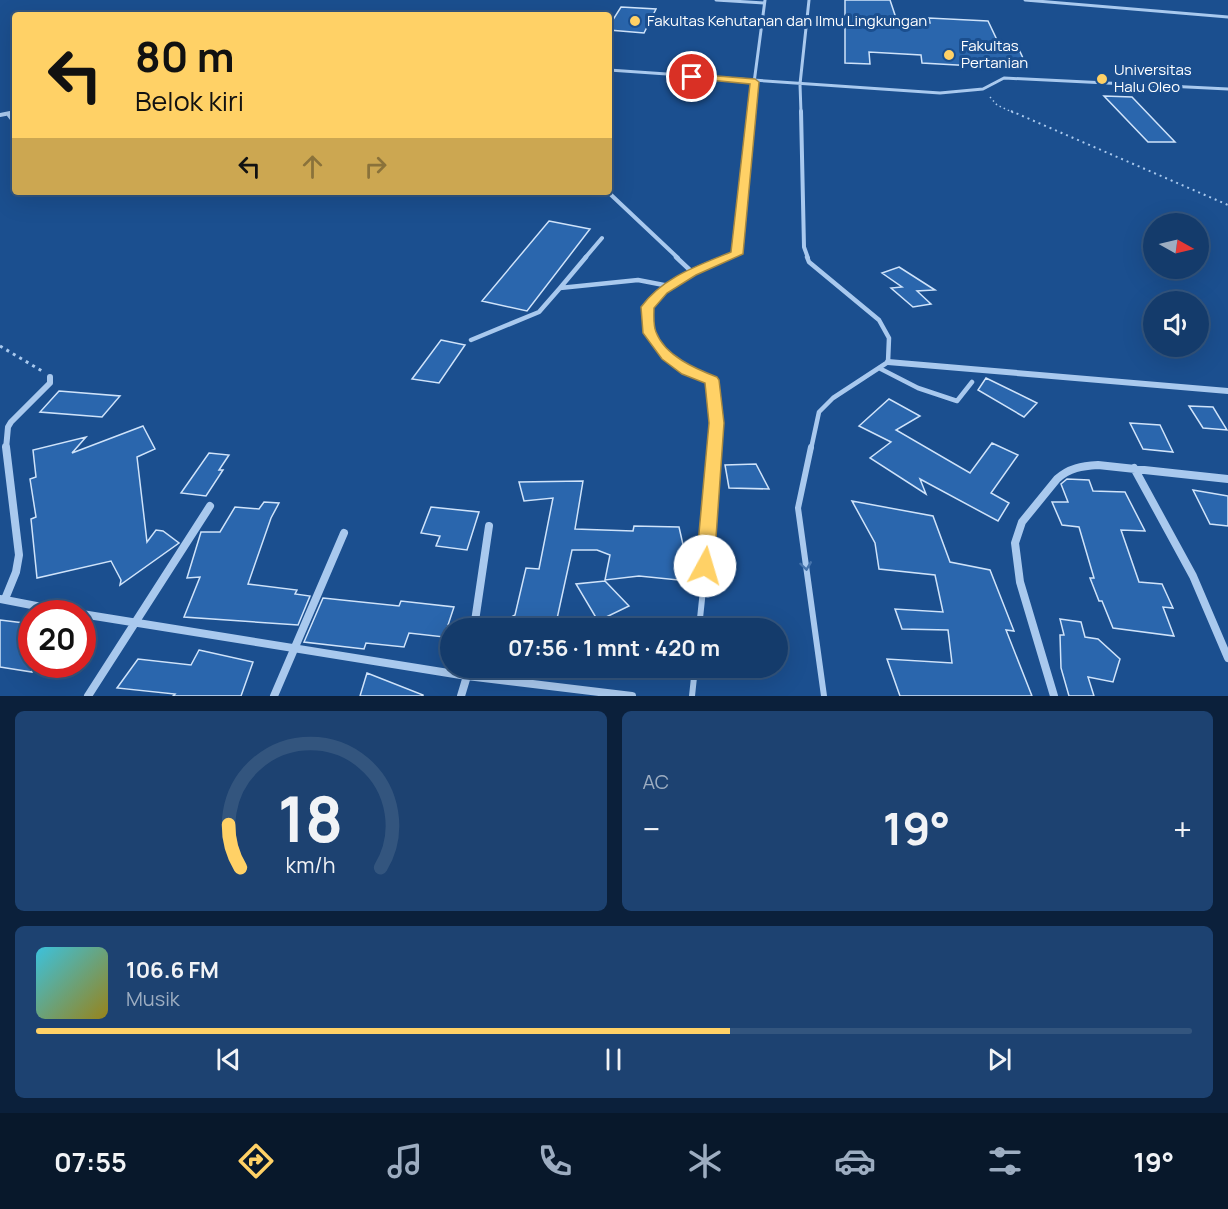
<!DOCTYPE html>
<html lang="id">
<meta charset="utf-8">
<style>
:root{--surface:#143b6b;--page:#1d4271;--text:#f1f3f6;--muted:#9dadc1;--line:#33557e;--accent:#ffd166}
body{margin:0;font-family:Manrope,sans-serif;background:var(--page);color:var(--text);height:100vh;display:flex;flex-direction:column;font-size:22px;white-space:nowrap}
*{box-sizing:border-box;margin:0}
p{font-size:20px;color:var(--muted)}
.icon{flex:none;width:33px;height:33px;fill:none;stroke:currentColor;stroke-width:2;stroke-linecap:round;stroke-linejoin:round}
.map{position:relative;height:696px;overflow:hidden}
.details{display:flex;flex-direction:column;gap:15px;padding:15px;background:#0b203b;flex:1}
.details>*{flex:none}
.top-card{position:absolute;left:12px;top:12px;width:600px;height:183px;border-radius:6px;box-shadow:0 6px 24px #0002,0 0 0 2px var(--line);background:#ffd166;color:#111;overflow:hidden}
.needle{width:39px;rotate:98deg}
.controls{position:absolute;left:1143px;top:213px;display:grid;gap:12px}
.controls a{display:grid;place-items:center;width:66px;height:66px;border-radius:50%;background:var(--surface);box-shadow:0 6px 24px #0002,0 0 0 2px var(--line);font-size:30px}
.speed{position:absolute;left:18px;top:600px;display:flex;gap:12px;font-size:30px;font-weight:700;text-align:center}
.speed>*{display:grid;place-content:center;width:78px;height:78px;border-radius:50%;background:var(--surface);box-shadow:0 6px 24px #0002,0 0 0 2px var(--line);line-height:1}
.speed .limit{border:9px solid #d22;background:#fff;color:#111}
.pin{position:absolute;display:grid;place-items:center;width:51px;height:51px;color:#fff;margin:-26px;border:3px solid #fff;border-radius:50%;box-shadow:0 2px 6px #0007}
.me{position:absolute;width:66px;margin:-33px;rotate:6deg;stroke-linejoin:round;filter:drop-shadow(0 0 4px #0008)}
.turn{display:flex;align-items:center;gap:21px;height:126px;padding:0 24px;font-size:27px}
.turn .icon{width:78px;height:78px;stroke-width:2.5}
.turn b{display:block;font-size:42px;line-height:51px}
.lanes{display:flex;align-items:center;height:57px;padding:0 24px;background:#0003;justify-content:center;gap:30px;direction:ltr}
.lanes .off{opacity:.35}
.big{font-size:45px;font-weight:700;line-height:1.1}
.details .widget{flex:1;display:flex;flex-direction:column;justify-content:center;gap:9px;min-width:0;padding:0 21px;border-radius:9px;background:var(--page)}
.details .dial{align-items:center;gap:0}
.dial svg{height:156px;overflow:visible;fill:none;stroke:var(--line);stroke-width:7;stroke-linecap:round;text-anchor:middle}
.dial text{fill:var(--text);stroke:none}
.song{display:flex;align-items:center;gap:18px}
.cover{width:72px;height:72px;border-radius:9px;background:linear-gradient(135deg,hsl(190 70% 55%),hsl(50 70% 35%))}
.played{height:6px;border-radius:3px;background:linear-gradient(90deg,var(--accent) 60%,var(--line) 60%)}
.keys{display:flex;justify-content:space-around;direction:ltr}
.heat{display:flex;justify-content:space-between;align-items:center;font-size:33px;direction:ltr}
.details .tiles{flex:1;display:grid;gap:15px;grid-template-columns:1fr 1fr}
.widget:last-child{grid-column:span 2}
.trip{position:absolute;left:440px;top:618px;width:348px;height:60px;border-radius:30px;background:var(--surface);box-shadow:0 6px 24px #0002,0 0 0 2px var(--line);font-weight:700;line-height:60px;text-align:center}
.dock{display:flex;height:96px;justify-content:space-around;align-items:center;background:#08182b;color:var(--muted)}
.dock .icon{width:42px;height:42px}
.dock .current{color:var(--accent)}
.dock b{font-size:27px;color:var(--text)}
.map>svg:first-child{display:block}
</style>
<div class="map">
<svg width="1228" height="696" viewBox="0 0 1228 696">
<rect width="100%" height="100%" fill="#1b4f8f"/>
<path fill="#2a66ad" stroke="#cfe3fa" stroke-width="1.5" d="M845,0H890L897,21L930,23L929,18L988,21L998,42L1016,43L1028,69L922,63L921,55L869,52L870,64L845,63Z
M621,7L656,9L644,33L609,30V26Z
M1104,96L1132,97L1175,142H1148Z
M549,221L590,229L527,311L482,301Z
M899,267L935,290L917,291L931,304L913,307L891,288L902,287L882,273Z
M441,340L465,345L439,383L412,379Z
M986,378L1037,403L1024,417L978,390Z
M59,391L120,396L102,417L40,412Z
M889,399L920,416L896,430L970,473L992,443L1018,455L991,493L1009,503L998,521L920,479L926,494L870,458L891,442L859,426Z
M1189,406L1213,407L1227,430L1203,428Z
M1130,423L1160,425L1173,452L1143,449Z
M143,426L155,449L137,457L147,542L156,530L163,531L179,543L120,585L121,580L111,561L37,578L31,519L36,517L30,479L36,477L33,450L86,437L72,453Z
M209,453L229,455L219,470H223L206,496L181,493Z
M756,464L769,489L729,488L725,465Z
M1067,479L1089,480L1093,491L1125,492L1145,531L1121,530L1139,582L1162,584L1173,608L1163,607L1174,636L1113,628L1102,601H1099L1090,578H1094L1079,527L1062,525L1052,502H1068L1061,484Z
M583,481L575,529L633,531L634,526L679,527L684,549L695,548L698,582L639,576L605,580L610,555L597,550H572L555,628H491L515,615L526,568L539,569L553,498L524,501L519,482Z
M1193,490L1228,496V526L1210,524Z
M852,501L933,516L950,562L990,570L1014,631L1006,630L1032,696H900L887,659L952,663L948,630L902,629L895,609L943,612L935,575L879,569L875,543Z
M264,502L279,503L271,518L248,584L297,590L295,594L310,596L298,625L184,617L200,577L187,578L201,532H220L235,507L259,509Z
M431,507L479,512L467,550L436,546L440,536L421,533Z
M605,581L629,606L598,621L576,584Z
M323,598L399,606L401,601L454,607L444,637L409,633L404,647L366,643L364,649L304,642Z
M1060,619L1081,622L1085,637L1098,639L1120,659L1113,682L1088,677L1094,696H1069L1061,668L1060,635H1064Z
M0,620L32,624V672L0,667Z
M199,650L253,662L241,696H173L175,694L117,688L138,659L191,665Z
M367,673L423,695V696H360Z"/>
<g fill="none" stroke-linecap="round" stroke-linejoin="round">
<path stroke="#a9c9ee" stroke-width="1.5" stroke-dasharray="1.5 3" stroke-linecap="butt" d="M990,97L997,105L1014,113"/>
<path stroke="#a9c9ee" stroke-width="2" stroke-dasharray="2 4" stroke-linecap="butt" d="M1011,111L1228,205"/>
<path stroke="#a9c9ee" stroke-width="3" stroke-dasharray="3 4.5" stroke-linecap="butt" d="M0,346L42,371"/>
<path stroke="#a9c9ee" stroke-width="3" d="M716,0L764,3
M1025,0L1228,17
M609,70L940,93L983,89L1004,78L1228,89
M12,113L15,112
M750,113L765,0
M801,113L800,84L809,0"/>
<path stroke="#a9c9ee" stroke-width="4" d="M801,111L804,247L808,258
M8,114L15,123
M0,115L15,112
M608,192L678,258
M585,258L602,238
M726,258L737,254L750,111"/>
<path stroke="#a9c9ee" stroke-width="4.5" d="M586,257L560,288L638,280L669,286
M676,257L692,272
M807,257L809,262L879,320L889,338L888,362L833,398L819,412L811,449
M471,340L539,312L560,288
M879,368L918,388L957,401L972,382
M714,449L712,380L687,371L667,356L649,333L647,307L677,281L730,257"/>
<path stroke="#a9c9ee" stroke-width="6" d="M811,447L798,508L824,696
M699,628L712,504L714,447
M692,696L695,668"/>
<path stroke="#a9c9ee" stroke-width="6" d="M888,362L1228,391
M6,449L8,427L11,422L50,383V377"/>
<path stroke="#a9c9ee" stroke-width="8" d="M1134,468L1193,576L1228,658
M0,599L78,614
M5,599L16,572L19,555L6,447
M82,614L467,676L468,668
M474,628L489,526
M88,696L210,506
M274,696L344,533
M461,696L467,676L632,696
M1054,696L1020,582L1015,543L1022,522L1057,479C1069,468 1082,466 1098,465L1228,479"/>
</g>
<defs><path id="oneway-chevron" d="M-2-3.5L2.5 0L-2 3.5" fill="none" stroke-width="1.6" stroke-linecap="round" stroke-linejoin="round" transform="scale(1.5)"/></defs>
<use stroke="#4674ac" href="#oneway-chevron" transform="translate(806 566) rotate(82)"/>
<path fill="#ffd166" stroke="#a68842" stroke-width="1.5" d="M692,74L755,79L759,82L743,254L696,275L667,293L654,308C654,315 653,325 656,332C665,356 696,369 717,377L719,380L724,423L714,566L711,571L705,573L699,571L696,566L709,423L705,383L682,374L662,359L643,333L641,307C663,277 697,266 731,252L750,84L689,78L688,77Z"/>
<g fill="#ffd166" stroke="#1b4f8f" stroke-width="2">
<circle cx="635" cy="21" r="6"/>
<circle cx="949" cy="55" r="6"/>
<circle cx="1102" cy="79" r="6"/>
</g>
<g text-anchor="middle" stroke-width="6" stroke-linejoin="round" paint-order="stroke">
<g font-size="15" fill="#fff" stroke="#1b4f8f" text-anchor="start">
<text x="647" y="26">Fakultas Kehutanan dan Ilmu Lingkungan</text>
<text x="961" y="51">Fakultas<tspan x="961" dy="17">Pertanian</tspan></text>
<text x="1114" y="75">Universitas<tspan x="1114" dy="17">Halu Oleo</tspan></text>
</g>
</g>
</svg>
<div class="controls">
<a><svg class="needle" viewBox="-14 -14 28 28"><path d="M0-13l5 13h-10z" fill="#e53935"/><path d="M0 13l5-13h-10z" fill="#9dadc1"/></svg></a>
<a><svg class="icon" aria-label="sound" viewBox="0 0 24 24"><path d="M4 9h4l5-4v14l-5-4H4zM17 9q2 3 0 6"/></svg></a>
</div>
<div class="speed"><div class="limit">20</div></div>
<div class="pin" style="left:692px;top:77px;background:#d93025"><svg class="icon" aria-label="arrive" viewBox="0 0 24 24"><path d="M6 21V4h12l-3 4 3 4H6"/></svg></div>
<svg class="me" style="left:705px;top:566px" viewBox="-20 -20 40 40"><circle r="19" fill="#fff"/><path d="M0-13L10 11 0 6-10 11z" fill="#ffd166"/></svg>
<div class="trip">07:56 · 1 mnt · 420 m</div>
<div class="top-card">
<div class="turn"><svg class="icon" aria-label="left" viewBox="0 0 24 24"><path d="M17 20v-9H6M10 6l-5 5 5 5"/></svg><div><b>80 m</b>Belok kiri</div></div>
<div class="lanes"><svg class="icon" aria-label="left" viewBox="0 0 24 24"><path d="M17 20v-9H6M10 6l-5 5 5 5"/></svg><svg class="icon off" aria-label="ahead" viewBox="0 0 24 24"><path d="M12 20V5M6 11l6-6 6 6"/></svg><svg class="icon off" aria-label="right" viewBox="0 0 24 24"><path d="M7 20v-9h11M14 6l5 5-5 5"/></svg></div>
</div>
</div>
<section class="details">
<div class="tiles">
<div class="widget dial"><svg viewBox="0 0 100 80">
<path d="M14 69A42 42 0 1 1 86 69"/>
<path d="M14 69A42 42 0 0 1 8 47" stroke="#ffd166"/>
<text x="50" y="56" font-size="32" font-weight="700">18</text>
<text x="50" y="72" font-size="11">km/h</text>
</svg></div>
<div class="widget"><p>AC</p>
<div class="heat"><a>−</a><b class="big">19°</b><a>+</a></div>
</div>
<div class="widget">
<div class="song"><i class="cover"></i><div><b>106.6 FM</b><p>Musik</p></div></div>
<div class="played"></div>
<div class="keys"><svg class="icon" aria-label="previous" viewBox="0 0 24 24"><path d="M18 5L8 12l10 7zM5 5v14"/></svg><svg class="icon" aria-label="pause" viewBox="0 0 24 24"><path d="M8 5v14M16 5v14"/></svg><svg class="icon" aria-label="next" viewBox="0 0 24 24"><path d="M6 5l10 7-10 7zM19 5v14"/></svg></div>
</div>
</div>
</section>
<nav class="dock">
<b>07:55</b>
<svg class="icon current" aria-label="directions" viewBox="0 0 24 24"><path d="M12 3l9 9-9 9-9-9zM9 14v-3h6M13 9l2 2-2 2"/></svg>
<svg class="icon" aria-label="music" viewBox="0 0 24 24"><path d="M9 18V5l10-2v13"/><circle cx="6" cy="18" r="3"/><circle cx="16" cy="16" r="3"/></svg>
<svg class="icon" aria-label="phone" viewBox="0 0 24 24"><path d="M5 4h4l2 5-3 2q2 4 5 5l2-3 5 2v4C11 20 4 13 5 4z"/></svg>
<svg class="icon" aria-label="climate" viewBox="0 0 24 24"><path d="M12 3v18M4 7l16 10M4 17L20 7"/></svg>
<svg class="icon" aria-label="car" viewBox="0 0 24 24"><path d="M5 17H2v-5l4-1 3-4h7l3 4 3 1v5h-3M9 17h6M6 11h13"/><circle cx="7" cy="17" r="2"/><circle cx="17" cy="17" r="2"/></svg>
<svg class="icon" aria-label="filters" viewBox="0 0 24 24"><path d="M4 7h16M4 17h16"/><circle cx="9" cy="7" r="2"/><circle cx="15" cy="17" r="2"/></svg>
<b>19°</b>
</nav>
